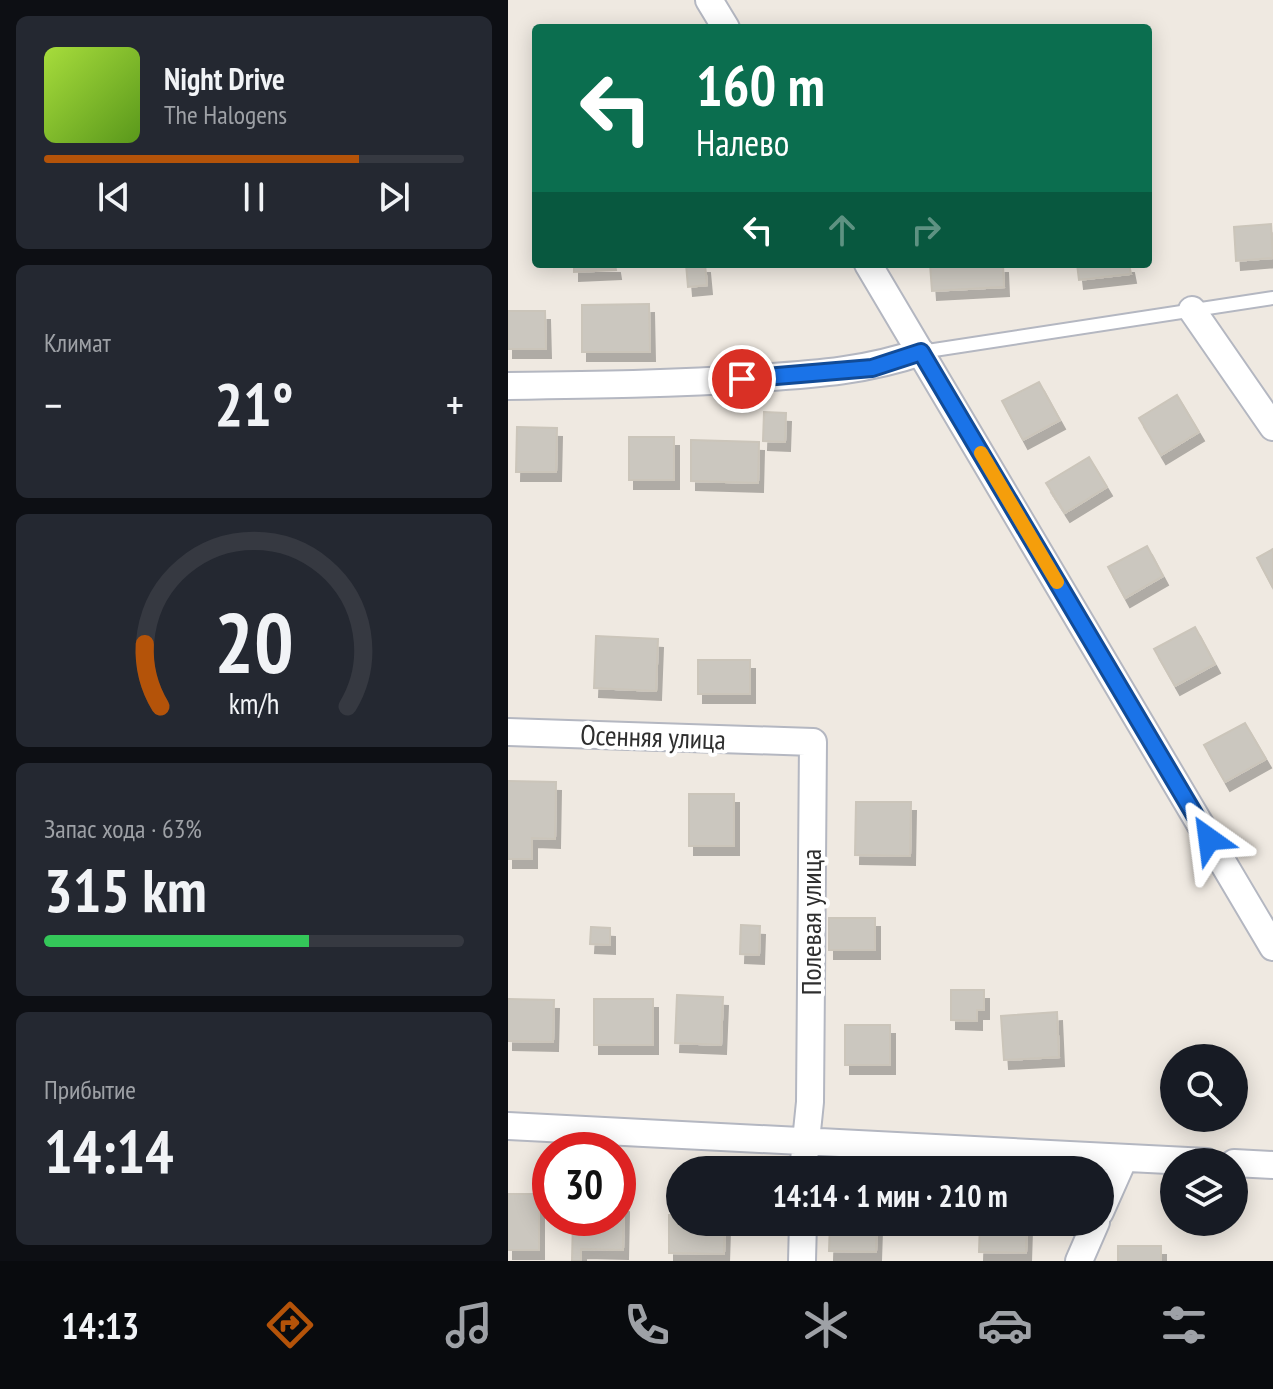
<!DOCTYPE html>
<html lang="ru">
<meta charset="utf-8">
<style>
:root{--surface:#171b24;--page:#242831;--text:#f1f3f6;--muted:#9ea1a6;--line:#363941;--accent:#b45309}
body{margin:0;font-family:"PT Sans Narrow",sans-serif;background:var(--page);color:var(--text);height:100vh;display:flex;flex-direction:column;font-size:30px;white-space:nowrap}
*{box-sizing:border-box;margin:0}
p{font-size:26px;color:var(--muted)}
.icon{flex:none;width:44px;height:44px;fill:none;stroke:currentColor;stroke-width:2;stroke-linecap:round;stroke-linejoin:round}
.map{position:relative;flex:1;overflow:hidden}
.sheet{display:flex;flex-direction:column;gap:16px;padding:16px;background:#0d0f14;width:508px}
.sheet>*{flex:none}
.guide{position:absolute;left:24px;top:24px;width:620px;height:244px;border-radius:8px;box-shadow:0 4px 20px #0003;background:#0b6e4f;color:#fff;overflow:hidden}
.fabs{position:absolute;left:652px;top:1044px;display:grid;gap:16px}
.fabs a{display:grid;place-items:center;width:88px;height:88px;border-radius:50%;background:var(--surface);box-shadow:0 4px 20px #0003;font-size:40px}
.speed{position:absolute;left:24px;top:1132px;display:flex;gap:16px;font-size:40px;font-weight:700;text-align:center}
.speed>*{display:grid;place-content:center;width:104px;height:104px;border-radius:50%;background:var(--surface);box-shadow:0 4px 20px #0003;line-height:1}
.speed .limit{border:12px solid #d22;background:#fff;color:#111}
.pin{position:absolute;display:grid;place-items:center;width:68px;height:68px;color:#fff;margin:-34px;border:4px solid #fff;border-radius:50%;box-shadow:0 2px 8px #0007}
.me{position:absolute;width:88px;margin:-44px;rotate:329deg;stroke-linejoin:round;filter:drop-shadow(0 0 6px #0008)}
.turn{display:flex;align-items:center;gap:28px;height:168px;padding:0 32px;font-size:36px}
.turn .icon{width:104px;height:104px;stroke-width:2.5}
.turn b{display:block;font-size:56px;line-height:68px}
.lanes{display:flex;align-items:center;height:76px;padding:0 32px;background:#0003;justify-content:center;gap:40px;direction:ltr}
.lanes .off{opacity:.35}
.big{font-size:60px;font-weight:600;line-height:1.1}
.sheet .tile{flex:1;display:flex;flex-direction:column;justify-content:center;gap:12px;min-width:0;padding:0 28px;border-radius:12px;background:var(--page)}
.sheet .dial{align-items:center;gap:0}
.dial svg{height:208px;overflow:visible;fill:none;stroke:var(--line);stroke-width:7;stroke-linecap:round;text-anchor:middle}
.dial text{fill:var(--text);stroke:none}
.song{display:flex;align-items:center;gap:24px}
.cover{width:96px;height:96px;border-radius:12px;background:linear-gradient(135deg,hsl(80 70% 55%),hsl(90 70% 35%))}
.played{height:8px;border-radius:4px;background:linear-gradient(90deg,var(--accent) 75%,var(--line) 75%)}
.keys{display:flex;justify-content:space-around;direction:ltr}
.heat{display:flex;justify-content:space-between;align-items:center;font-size:44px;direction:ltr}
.charge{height:12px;border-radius:6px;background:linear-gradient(90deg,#34c759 63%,var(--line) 0)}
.trip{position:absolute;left:158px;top:1156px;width:448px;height:80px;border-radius:40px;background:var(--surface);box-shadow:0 4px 20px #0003;font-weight:600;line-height:80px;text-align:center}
.dock{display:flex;height:128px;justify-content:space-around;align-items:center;background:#090b0e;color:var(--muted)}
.dock .icon{width:56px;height:56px}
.dock .on{color:var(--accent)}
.dock b{font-size:36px;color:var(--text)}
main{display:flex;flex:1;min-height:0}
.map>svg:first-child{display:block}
</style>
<main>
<section class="sheet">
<div class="tile">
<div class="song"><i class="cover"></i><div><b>Night Drive</b><p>The Halogens</p></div></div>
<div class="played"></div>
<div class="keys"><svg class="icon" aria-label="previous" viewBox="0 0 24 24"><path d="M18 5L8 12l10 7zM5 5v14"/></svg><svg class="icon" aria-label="pause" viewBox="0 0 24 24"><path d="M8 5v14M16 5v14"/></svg><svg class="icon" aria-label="next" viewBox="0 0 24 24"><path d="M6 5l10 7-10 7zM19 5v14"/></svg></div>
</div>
<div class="tile"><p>Климат</p>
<div class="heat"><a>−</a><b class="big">21°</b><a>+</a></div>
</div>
<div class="tile dial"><svg viewBox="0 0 100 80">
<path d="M14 69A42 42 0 1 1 86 69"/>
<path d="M14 69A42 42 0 0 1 8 45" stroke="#b45309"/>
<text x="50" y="56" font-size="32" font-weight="700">20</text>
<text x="50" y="72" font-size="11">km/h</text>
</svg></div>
<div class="tile"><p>Запас хода · 63%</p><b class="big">315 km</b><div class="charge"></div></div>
<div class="tile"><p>Прибытие</p><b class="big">14:14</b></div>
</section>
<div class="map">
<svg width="765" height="1261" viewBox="0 0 765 1261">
<defs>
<filter id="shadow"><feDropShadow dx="5" dy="9" stdDeviation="0" flood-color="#0004"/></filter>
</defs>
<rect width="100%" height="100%" fill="#efe9e1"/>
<path fill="#cbc7bf" stroke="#cbc5ba" stroke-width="2" filter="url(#shadow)" d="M763,224L765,258L728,261L726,227Z
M66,264H107L108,270L66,272Z
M178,264H197L199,285L180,287Z
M422,264H495L496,287L424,291Z
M569,264H621L623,274L571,280Z
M141,304L142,352H74V305Z
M0,311H37L38,349H0Z
M531,382L552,420L515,440L494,401Z
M669,395L691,432L653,455L631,418Z
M256,412L278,413L277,442L255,441Z
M9,427L49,428L48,472H8Z
M121,437H166V480H121Z
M183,440L251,442L250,483L183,481Z
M581,457L599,487L557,513L538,483Z
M639,546L655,576L617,598L600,567Z
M765,549V588L749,558Z
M687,627L707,664L667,686L646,649Z
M88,636L150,639L148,691L86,688Z
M190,660H242V694H190Z
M737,723L758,759L717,782L696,745Z
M0,781L48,782L47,839L24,838V859H0Z
M181,794H226V846H181Z
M348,802H403L402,856L347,855Z
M321,918H367V950H321Z
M233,925L252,926L251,955L232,954Z
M83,927L102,928V945L82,944Z
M443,990H476V1010H469V1021L443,1020Z
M169,995L215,997L213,1045L167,1043Z
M0,999L46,1000L45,1042L0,1041Z
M86,999H145V1045H86Z
M549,1012L551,1057L496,1060L493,1016Z
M337,1025H382V1065H337Z
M0,1194H31V1250H0Z
M110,1202L116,1203L115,1250L73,1249V1261H64L65,1218H110Z
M161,1215H172V1222H217L216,1254L161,1253Z
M322,1222H369L368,1252L321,1251Z
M472,1222H519L518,1253L471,1252Z
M610,1246H653V1261H610Z"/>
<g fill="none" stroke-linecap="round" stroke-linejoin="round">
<g stroke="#b4b7c1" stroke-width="16">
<path id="lane" d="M413,352L765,298"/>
</g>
<g stroke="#b4b7c1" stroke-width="30">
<path id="street" d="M201,0L218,28
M360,264L765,947
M684,310L765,427
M0,386C84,385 167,384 251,378C309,374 357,371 413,352
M0,732L305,742L302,1102L295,1170
M0,1126L699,1162
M726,1163L765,1165
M592,1212L616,1158
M294,1261L295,1222
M571,1261L588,1222"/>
</g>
<use href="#lane" stroke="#fff" stroke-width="12"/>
<use href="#street" stroke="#fff" stroke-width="26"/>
</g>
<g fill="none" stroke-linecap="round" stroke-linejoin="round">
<g stroke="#114b97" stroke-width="20">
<path id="route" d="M234,379L364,368L413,352L701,839"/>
</g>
<use href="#route" stroke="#1a73e8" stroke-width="14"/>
<path stroke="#f59e0b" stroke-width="14" d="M473,453L549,582"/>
</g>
<g text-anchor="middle" stroke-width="8" stroke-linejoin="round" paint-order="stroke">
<g font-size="28" fill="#2e2e2e" stroke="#fff">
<text transform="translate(145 737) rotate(2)" y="10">Осенняя улица</text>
<text transform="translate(303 922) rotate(-90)" y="10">Полевая улица</text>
</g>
</g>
</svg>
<div class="fabs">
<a><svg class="icon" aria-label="search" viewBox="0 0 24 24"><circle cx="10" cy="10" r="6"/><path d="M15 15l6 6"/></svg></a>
<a><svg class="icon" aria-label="layers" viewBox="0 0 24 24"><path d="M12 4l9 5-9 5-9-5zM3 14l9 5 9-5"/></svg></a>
</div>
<div class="speed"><div class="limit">30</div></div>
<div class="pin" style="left:234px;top:379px;background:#d93025"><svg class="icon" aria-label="arrive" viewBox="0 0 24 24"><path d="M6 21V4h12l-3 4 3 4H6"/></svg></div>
<svg class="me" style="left:701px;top:839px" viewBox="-20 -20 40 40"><path d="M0-17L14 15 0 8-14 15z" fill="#1a73e8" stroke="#fff" stroke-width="4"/></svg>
<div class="trip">14:14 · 1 мин · 210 m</div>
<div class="guide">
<div class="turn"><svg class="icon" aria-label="left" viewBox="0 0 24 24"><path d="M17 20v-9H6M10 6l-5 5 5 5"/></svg><div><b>160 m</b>Налево</div></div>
<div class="lanes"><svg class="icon" aria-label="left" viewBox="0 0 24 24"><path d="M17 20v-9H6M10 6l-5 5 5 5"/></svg><svg class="icon off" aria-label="ahead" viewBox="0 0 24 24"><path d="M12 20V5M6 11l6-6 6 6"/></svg><svg class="icon off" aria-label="right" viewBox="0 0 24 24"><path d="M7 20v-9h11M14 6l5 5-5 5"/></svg></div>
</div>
</div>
</main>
<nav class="dock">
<b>14:13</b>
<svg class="icon on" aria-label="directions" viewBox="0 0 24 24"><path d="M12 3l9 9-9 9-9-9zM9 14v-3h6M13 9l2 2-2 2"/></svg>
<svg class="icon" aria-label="music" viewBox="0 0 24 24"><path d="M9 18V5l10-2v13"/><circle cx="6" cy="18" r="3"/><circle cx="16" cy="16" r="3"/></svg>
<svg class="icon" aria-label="phone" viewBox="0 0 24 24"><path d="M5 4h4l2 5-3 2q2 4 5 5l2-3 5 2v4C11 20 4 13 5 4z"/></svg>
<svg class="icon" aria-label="climate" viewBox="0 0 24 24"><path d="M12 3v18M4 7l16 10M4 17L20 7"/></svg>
<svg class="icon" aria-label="car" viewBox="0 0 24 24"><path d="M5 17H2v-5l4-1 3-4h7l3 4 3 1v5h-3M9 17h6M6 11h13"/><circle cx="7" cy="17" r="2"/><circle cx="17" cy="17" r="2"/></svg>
<svg class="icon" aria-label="filters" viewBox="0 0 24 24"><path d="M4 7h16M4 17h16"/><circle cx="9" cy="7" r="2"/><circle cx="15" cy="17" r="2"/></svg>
</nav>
